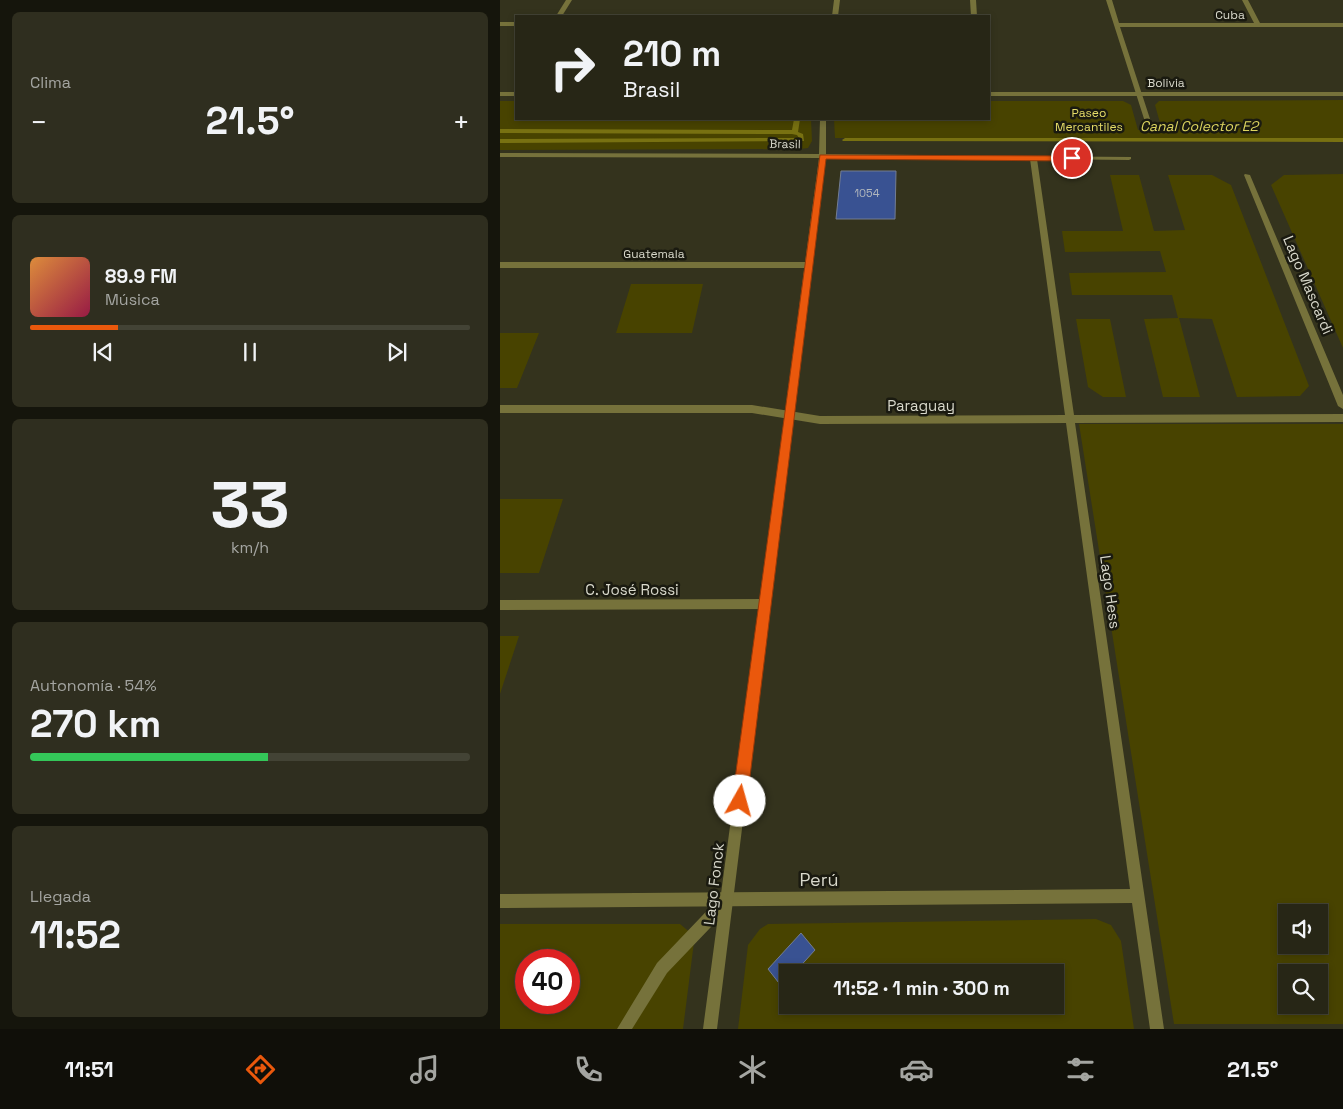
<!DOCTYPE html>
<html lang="es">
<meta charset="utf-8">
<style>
:root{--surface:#272616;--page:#2f2e1f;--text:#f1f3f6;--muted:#a4a5a1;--line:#434335;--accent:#ea580c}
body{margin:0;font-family:"Space Grotesk",sans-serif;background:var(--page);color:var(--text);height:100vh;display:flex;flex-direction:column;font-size:19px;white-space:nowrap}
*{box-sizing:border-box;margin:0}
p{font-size:16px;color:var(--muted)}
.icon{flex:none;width:28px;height:28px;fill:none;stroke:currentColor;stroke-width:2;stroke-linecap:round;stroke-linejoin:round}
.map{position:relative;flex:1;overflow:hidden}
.details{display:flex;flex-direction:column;gap:12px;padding:12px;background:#15150c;width:500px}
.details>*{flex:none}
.guide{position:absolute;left:15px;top:15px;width:475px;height:105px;border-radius:0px;box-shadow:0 2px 8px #0003,0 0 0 1px var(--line);background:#272616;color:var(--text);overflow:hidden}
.controls{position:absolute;left:778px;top:904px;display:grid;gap:10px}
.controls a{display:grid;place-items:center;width:50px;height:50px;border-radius:0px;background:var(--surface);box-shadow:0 2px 8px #0003,0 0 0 1px var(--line);font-size:25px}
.speed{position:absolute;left:15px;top:949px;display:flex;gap:10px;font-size:25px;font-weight:700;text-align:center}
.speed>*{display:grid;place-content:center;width:65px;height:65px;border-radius:50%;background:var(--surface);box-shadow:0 2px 8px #0003,0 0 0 1px var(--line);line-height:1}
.speed .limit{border:8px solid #d22;background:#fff;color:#111}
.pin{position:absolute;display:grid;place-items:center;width:42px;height:42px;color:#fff;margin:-21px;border:2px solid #fff;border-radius:50%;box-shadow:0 1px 5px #0007}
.me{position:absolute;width:55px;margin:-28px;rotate:7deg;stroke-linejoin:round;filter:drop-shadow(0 0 4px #0008)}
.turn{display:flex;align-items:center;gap:18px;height:105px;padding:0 25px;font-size:22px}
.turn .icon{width:65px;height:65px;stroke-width:2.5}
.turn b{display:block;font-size:35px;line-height:42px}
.big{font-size:38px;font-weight:600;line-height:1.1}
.details .card{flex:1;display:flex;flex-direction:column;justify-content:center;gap:8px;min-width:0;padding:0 18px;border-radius:8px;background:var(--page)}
.details .dial{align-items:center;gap:0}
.dial b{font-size:65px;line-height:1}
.song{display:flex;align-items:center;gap:15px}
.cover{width:60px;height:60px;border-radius:8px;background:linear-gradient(135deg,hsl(30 70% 55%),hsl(340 70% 35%))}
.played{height:5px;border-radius:2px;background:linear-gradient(90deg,var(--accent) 20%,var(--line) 20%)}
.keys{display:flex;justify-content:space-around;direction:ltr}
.heat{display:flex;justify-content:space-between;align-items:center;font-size:28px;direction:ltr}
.charge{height:8px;border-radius:4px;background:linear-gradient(90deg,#34c759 54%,var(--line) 0)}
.trip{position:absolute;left:279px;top:964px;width:285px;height:50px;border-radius:0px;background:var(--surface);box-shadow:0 2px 8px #0003,0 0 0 1px var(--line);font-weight:600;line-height:50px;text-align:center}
.tabs{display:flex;height:80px;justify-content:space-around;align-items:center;background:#100f09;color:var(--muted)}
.tabs .icon{width:35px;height:35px}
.tabs .active{color:var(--accent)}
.tabs b{font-size:22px;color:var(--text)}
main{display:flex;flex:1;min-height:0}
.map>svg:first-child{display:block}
</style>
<main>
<section class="details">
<div class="card"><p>Clima</p>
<div class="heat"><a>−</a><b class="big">21.5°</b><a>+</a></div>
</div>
<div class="card">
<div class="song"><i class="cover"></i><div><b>89.9 FM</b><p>Música</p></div></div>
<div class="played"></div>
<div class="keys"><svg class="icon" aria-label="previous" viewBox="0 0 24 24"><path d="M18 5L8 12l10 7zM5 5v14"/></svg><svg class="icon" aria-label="pause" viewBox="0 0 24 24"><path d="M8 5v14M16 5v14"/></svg><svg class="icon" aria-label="next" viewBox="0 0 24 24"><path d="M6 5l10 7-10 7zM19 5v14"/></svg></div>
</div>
<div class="card dial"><b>33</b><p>km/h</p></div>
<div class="card"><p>Autonomía · 54%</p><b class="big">270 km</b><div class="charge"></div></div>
<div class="card"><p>Llegada</p><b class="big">11:52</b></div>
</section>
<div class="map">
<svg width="843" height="1029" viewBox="0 0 843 1029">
<rect width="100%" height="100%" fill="#34331d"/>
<path fill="#484300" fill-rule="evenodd" d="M843,100V138H335L334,119H489V101H623L631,105L638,130H662L655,105L659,101Z
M0,101H16V119H311L312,141L308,148L300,149L0,150Z
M843,174V348L771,185L784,175Z
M610,175H639L654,231L685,230L668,175H712L731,185L809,386L800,396L737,397L712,319L679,318L700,397H663L644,319L678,318L672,295H572L569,273L666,272L660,251L565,252L562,231H623Z
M131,284H203L192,333H116Z
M576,319H610L626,397H603L588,387Z
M0,333H39L17,388H0Z
M579,424H843V1024H674ZM786,912H819V945H786ZM786,972H819V1005H786Z
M0,499H63L39,573H0Z
M0,636H19L0,694Z
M596,919L611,925L621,941L634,1029H238L248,945L260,929L268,924ZM288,972H555V1005H288Z
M0,924H180L192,934L194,942L183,1029H0ZM26,960H69V1002H26Z"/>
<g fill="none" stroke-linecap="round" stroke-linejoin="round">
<path fill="#787111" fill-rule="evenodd" d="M294,119H300L298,132L303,134L304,141L0,143V139L299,138L297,135L292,134L0,133V129L292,130Z
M345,138H843V142L343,141L342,140Z"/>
</g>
<path fill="#395292" stroke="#737d92" d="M341,171H396L395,219H336Z
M301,933L315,950L295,972H288V981L282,987L268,969Z"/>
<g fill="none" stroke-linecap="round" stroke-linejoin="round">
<path fill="#76723b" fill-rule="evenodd" d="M227,893L232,895L234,900L232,905L167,973L132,1029H117L157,963L222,895Z"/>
<path fill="#76723b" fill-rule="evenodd" d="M66,0H72L62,16H56Z
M470,0H476L477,16H471Z
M606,0H612L619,23H754L742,0H748L760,23H843V27H620L652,125L649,127L646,125Z
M0,22H16V26H0Z
M323,154L631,157V159L629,160L537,159L574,415L843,414V422L575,423L664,1029H650L632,903L0,908V894L630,889L566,423L320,424L252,413H0V405H252L320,416L565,415L530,159L321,157L320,156Z
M745,174L750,175L843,395V409L838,406L744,175Z
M0,262H309L313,265L309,268H0Z
M265,599L269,600L270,604L269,608L265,609L0,610V600Z"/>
<path fill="#76723b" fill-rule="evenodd" d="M334,0H340L338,16H332Z
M0,92H16V96H0Z
M489,92H843V96H489Z
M320,119H326V156L217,1029H203L319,158L0,157V153L319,154Z"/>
</g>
<path fill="#ea580c" stroke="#983908" d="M320,155L572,156L575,158L572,161L326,159L247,801L245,806L240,808L234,806L232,801Z"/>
<g text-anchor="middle" stroke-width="5" stroke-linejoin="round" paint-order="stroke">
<g font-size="11" fill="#b0b6bd">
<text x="367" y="197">1054</text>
</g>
<g font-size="12" fill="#d8d8cb" stroke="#1a1a10">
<text x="730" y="19">Cuba</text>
<text x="666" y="87">Bolivia</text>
<text transform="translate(285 144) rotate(1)" y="4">Brasil</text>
<text x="154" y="258">Guatemala</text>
</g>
<g font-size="12" fill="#e6dd68" stroke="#1a1a10">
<text x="589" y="117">Paseo<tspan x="589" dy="14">Mercantiles</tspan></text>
</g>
<g font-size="14" font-style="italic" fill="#ded660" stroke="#1a1a10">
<text x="699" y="131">Canal Colector E2</text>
</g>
<g font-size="15" fill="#d8d8cb" stroke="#1a1a10">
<text transform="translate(808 285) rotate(67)" y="5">Lago Mascardi</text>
<text x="421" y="411">Paraguay</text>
<text x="132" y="595">C. José Rossi</text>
<text transform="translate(610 592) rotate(82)" y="5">Lago Hess</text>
<text transform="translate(214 884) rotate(-83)" y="5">Lago Fonck</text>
</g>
<g font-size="18" fill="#d8d8cb" stroke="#1a1a10">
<text x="319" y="886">Perú</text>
</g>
</g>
</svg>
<div class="controls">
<a><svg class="icon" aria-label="sound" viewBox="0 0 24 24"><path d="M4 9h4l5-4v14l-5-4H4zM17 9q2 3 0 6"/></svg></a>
<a><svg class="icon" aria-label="search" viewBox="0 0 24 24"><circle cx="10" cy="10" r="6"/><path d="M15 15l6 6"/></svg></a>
</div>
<div class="speed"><div class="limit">40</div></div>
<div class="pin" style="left:572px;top:158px;background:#d93025"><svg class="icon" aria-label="arrive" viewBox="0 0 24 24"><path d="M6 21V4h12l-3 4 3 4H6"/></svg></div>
<svg class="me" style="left:240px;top:801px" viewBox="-20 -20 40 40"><circle r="19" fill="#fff"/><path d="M0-13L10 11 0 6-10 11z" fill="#ea580c"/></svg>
<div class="trip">11:52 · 1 min · 300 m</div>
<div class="guide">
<div class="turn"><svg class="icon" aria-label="right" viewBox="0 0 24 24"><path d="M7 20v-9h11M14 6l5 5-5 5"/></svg><div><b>210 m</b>Brasil</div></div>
</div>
</div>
</main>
<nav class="tabs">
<b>11:51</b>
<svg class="icon active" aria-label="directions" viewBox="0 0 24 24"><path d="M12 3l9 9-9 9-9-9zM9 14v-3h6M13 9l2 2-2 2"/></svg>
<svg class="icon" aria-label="music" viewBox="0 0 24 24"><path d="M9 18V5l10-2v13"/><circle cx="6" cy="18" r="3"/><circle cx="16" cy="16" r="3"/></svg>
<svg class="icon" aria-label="phone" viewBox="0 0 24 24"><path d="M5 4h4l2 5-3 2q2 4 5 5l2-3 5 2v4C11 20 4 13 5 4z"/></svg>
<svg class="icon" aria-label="climate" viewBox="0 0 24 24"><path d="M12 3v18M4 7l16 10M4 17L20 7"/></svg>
<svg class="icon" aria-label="car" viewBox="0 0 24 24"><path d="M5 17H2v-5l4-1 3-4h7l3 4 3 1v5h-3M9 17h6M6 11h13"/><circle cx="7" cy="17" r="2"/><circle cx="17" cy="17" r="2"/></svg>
<svg class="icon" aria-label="filters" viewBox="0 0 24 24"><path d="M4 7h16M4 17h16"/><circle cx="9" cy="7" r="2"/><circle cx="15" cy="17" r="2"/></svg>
<b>21.5°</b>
</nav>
